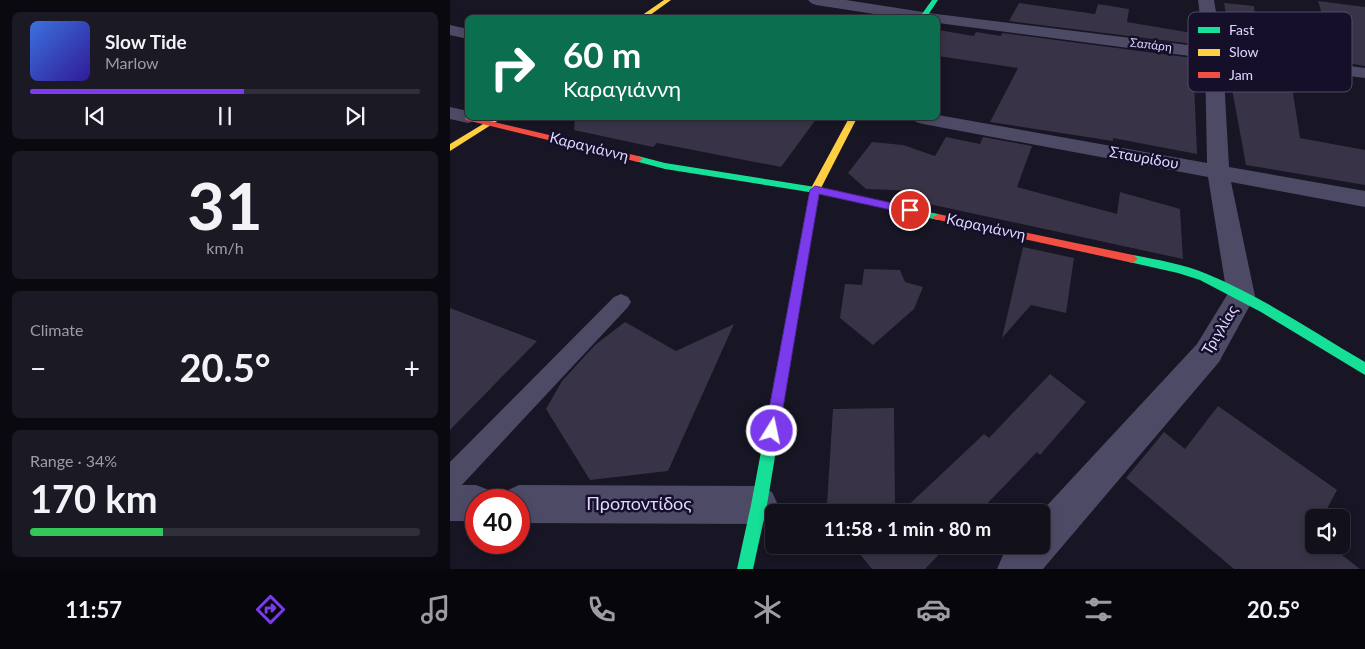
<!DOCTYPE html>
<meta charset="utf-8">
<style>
:root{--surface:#12101b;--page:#1b1924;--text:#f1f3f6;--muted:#9c9da3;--line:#31303a;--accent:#7c3aed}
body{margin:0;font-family:Lato,sans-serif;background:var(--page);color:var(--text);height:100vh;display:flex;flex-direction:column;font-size:19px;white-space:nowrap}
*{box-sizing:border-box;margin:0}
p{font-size:16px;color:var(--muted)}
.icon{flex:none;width:28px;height:28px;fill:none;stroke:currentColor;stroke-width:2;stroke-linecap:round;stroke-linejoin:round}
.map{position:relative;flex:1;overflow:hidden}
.drawer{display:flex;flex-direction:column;gap:12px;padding:12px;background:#0a090f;width:450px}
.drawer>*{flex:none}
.banner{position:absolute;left:15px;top:15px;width:475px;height:105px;border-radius:8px;box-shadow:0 2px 8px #0003,0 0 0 1px var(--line);background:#0b6e4f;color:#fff;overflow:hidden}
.buttons{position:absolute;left:855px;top:509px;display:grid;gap:10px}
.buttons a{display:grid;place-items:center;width:45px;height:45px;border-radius:8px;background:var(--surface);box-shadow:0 2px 8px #0003,0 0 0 1px var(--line);font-size:25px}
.speed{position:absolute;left:15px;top:489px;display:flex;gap:10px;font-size:25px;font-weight:700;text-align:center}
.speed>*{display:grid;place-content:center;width:65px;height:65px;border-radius:50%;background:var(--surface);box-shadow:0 2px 8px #0003,0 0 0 1px var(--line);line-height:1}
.speed .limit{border:8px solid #d22;background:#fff;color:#111}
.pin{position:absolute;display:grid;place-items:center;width:42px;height:42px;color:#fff;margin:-21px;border:2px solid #fff;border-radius:50%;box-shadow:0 1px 5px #0007}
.me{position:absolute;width:55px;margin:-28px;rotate:10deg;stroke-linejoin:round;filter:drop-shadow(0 0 4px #0008)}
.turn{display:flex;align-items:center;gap:18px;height:105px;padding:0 15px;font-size:22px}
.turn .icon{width:65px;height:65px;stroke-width:2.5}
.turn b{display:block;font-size:35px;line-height:42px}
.big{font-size:38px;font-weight:700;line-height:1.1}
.drawer .tile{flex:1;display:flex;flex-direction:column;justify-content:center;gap:8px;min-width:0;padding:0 18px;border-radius:8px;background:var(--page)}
.drawer .dial{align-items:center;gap:0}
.dial b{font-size:65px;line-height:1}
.song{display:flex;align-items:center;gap:15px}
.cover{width:60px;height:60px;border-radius:8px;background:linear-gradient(135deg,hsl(220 70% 55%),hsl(250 70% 35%))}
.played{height:5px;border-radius:2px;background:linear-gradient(90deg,var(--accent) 55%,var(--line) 55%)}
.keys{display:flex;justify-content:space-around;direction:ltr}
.heat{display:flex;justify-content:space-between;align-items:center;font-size:28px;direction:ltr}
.charge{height:8px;border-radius:4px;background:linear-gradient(90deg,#34c759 34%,var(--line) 0)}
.trip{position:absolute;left:315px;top:504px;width:285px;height:50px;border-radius:8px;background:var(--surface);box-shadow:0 2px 8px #0003,0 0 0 1px var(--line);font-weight:700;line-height:50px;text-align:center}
.menu{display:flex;height:80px;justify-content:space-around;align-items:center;background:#07060b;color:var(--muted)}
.menu .icon{width:35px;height:35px}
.menu .selected{color:var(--accent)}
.menu b{font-size:22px;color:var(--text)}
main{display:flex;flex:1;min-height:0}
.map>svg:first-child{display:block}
</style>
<main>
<section class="drawer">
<div class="tile">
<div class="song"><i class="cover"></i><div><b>Slow Tide</b><p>Marlow</p></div></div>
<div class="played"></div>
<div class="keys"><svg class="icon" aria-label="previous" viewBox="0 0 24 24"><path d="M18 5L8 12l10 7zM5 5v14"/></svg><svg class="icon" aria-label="pause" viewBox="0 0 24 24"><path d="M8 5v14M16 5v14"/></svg><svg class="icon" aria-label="next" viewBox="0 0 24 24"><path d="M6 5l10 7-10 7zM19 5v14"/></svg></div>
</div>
<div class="tile dial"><b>31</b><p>km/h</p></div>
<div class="tile"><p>Climate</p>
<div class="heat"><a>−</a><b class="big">20.5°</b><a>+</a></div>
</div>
<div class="tile"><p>Range · 34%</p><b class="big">170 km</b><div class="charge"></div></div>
</section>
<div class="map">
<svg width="915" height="569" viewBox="0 0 915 569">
<rect width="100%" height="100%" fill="#181524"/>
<path fill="#383346" d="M868,1L915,7V66L886,61Z
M569,3L645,14L648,4L679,9L677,22L742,33L743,44L559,21Z
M774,3L804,6L808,52L774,47L772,38L781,40Z
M488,30L524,36L526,32L551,36L552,33L743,58L747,154L663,138V141L540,122L568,68L488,56Z
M777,62L809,66L810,75L841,80L850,138L915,150V185L796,165Z
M125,118H367L331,167L207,143L203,147L124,130Z
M496,137L530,144L533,137L582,146L567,187L667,214L670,192L730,209L733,259L465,201L471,191L416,189L398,173L422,142L453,145L485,156Z
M573,247L624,258L616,313L581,305L552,338Z
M414,269L450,270L455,282L473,287L464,309L423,345L390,318L395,284L412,285Z
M0,308L87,341L0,430Z
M175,322L226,351L284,324L218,471L140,480L96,409L112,381L145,345Z
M600,374L636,402L590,455L587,452L529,512H451L534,434L539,438Z
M768,406L887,490L872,518H864V545H879L910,569H784L676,478L714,432L735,449Z
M444,408L445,503L377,504L383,409Z
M417,545H498L475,569H422L409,553Z"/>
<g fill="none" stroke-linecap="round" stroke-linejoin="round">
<path fill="#4d4a65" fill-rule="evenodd" d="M171,294L178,297L181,302L178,307L9,488L0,491V462L164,297Z"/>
<path fill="#4d4a65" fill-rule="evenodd" d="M358,0H396L486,14L754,47L748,0H764L772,49L915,68V78L773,60L779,167L915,191V207L781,182L805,296L769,362L593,569H547L553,555L562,545H591V512L747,344L777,295L758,177L473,124L466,122L463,118H488V115L757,163L755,58L488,23V18H450L366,5L361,3Z
M0,25L18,29V39L0,35Z
M0,107L18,111V118H28L25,121L18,123L0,119Z
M0,485H26L39,490L43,500H26V521H0Z
M69,485L309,486L322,492L328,505L322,518L309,524L69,523V500H52L56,491Z"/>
<path fill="#16e098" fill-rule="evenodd" d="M482,0H488L476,18H469Z
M188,156L215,163L365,187L488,214L493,217L488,220L365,193L215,169L185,161V157Z
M357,229L362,233L317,505L303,569H287L301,505L352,233Z
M683,255C708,260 734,264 757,274C813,297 863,332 915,362V375L811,312L750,280L728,273L679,262L678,259Z"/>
<path fill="#ffcf43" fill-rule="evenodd" d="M214,0H221L196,18H188Z
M43,118H52L0,151V144Z
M399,118H407L370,190L362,233L357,237L353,236L352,233L360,190Z"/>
<path fill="#f24e42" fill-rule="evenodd" d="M18,116V118H27L188,156L193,159L188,162L16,120L15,118Z
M488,214L683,255L688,259L683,263L484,219L483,217Z"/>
</g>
<path fill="#7c3aed" stroke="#51269a" d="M365,186L460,207L465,210L460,214L369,194L329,431L327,435L322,437L317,435L315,431L360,190Z"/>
<g text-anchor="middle" stroke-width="5" stroke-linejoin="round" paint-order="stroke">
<g font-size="12" fill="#dfd8ff" stroke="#150f2a">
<text transform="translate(701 45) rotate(7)" y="4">Σαπάρη</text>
</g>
<g font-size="15" fill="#dfd8ff" stroke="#150f2a">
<text transform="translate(139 147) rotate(14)" y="5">Καραγιάννη</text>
<text transform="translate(694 158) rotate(10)" y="5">Σταυρίδου</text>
<text transform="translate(536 227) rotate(12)" y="5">Καραγιάννη</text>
<text transform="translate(770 330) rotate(-59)" y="5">Τριγλίας</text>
</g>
<g font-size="18" fill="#dfd8ff" stroke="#150f2a">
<text x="189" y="510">Προποντίδος</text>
</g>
</g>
<rect x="738" y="12" width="164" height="80" rx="8" fill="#150f2a" stroke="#524b6a" stroke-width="1"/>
<rect x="748" y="27" width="22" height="6" fill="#16e098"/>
<rect x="748" y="49" width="22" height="7" fill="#ffcf43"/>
<rect x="748" y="72" width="22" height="6" fill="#f24e42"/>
<g font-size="14" fill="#dfd8ff">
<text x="779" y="35">Fast</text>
<text x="779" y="57">Slow</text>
<text x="779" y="80">Jam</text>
</g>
</svg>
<div class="buttons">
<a><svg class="icon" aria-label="sound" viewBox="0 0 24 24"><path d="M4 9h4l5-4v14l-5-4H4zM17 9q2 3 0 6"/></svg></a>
</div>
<div class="speed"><div class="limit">40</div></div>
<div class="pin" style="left:460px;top:210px;background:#d93025"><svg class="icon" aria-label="arrive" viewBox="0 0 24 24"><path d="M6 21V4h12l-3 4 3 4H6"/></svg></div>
<svg class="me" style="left:322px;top:431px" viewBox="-20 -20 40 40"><circle r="17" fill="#7c3aed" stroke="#fff" stroke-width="3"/><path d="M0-11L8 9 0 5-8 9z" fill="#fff"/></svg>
<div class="trip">11:58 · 1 min · 80 m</div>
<div class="banner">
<div class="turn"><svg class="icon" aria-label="right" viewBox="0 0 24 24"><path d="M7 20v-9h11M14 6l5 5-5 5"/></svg><div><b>60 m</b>Καραγιάννη</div></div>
</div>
</div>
</main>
<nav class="menu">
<b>11:57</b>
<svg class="icon selected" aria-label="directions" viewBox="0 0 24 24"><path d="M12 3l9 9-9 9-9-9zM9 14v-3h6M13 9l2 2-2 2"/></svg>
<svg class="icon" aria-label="music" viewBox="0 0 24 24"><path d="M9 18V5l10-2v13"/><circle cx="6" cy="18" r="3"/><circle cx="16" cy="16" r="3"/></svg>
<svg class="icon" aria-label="phone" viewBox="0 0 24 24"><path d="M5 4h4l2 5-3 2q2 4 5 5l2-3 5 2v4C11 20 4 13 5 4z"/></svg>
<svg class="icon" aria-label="climate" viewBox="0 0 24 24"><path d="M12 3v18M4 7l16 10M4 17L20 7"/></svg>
<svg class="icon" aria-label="car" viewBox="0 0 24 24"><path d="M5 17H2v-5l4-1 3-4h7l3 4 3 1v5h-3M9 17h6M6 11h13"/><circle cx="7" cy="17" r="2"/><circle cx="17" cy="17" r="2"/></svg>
<svg class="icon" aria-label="filters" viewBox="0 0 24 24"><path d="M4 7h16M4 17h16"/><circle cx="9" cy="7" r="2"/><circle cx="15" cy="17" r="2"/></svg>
<b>20.5°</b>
</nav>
